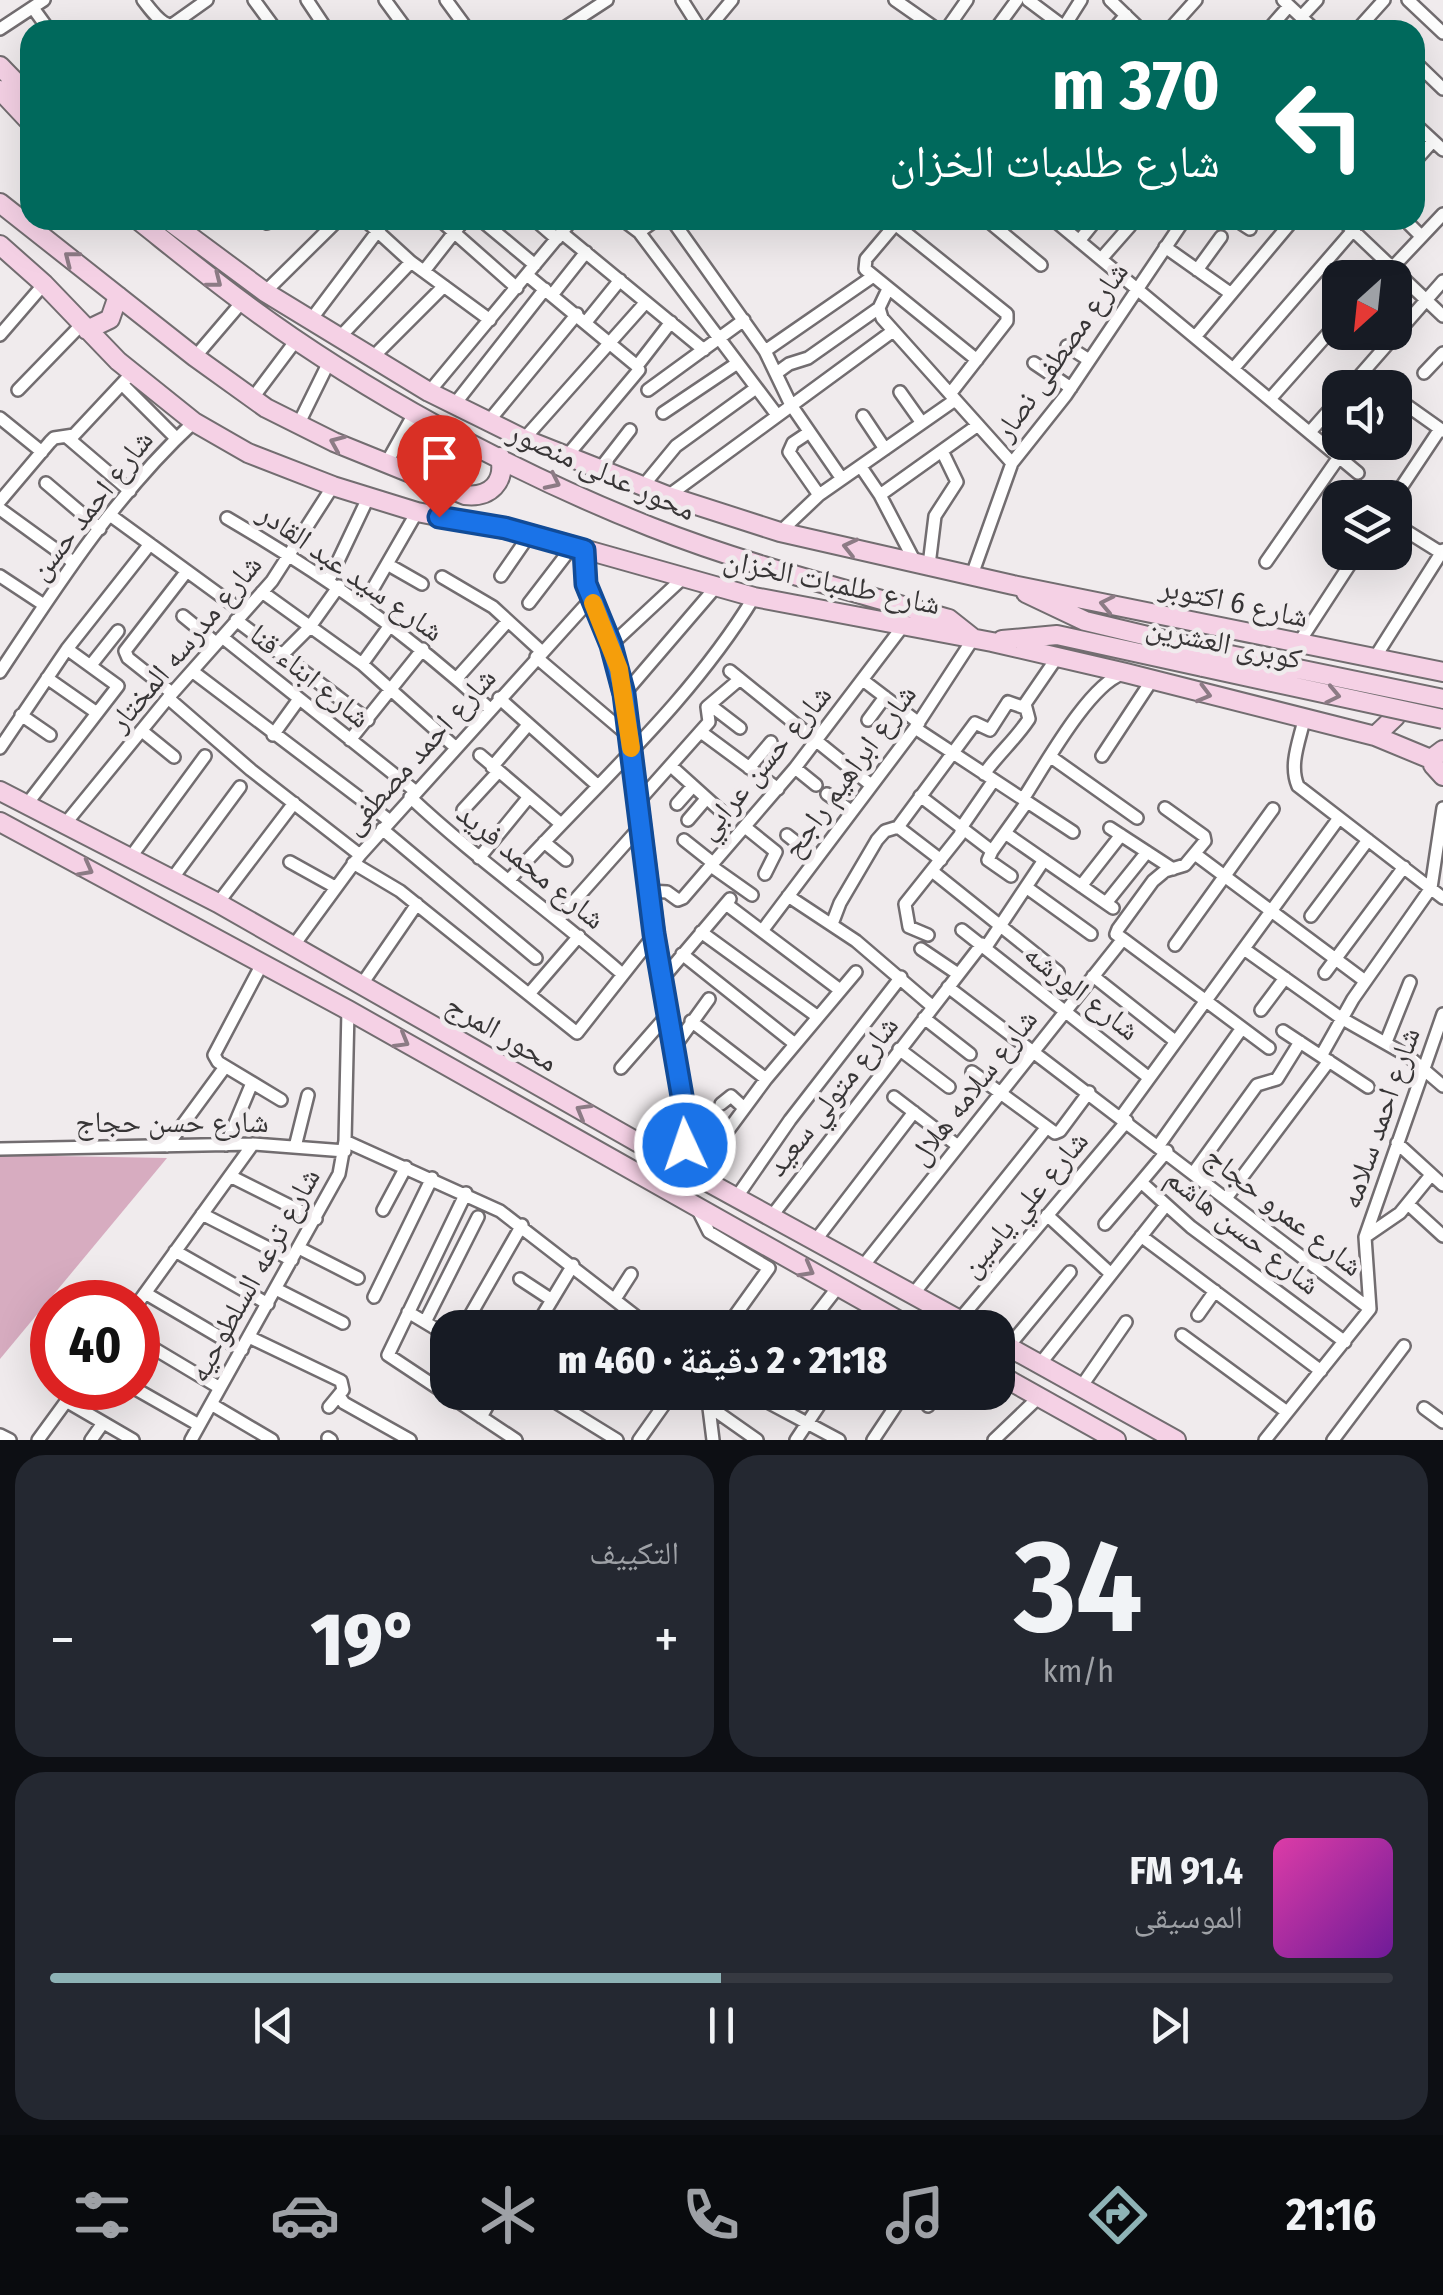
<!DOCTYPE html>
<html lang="ar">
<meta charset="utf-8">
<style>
:root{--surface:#171b24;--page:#242831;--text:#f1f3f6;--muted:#9ea1a6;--line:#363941;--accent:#8eb3b6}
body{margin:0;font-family:"Fira Sans Condensed","Noto Naskh Arabic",sans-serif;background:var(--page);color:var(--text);direction:rtl;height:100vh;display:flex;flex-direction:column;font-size:38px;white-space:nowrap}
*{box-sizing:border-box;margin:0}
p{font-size:32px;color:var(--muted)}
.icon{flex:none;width:55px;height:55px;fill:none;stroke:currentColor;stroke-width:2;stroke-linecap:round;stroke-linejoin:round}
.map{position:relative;height:1440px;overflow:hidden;direction:ltr}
.details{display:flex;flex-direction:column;gap:15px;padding:15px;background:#0d0f14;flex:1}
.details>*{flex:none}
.guide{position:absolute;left:20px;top:20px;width:1405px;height:210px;border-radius:30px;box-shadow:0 10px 40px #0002;direction:rtl;background:#00695c;color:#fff;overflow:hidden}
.needle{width:65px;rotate:207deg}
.buttons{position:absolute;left:1322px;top:260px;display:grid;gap:20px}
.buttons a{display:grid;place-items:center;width:90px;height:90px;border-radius:20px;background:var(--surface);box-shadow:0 10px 40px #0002;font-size:50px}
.speed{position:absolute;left:30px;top:1280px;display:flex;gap:20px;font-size:50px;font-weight:700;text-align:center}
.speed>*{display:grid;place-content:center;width:130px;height:130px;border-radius:50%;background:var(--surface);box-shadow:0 10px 40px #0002;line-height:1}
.speed .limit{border:15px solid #d22;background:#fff;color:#111}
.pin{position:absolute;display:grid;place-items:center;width:85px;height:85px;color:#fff;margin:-102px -42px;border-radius:50% 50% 50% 0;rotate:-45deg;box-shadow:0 0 10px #0007}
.pin .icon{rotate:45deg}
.me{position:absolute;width:110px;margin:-55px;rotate:357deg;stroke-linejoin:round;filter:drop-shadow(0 0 8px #0008)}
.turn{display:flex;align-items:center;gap:35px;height:210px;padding:0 40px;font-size:45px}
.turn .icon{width:130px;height:130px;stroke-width:2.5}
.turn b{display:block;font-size:70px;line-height:85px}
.big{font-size:75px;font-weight:800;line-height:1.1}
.details .tile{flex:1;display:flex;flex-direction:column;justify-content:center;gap:15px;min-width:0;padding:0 35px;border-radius:30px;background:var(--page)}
.details .dial{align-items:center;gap:0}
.dial b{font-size:130px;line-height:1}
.song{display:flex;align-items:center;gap:30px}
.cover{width:120px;height:120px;border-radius:15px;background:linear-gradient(135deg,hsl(320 70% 55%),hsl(280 70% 35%))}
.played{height:10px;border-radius:5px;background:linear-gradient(90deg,var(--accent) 50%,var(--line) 50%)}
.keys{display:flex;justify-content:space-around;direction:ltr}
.heat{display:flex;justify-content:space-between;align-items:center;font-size:55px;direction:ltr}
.details .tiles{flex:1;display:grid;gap:15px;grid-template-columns:1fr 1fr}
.tile:last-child{grid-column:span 2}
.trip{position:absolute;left:430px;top:1310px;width:585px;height:100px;border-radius:30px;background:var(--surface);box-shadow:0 10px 40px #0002;font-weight:800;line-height:100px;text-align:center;direction:rtl}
.dock{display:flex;height:160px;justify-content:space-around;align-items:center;background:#090b0e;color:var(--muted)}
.dock .icon{width:70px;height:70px}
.dock .current{color:var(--accent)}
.dock b{font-size:45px;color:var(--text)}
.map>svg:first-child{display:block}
</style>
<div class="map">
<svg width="1443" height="1440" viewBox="0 0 1443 1440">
<rect width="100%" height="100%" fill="#f0ebed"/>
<path fill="#d7acc0" d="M0,1155L167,1158L0,1359Z"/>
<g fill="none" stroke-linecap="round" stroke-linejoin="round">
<g stroke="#726d70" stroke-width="16">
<path id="street" d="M143,0C161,24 164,26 193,30
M254,0L276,30
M307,0L327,30
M385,0L407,30
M446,0L468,30
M682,0L701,30
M895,0L938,30
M1028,0L1064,27
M1110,0L1141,30
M1283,0L1315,30
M1408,0L1443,33
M33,8L49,30
M1301,17L1317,0
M169,27L207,0
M0,29L44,0
M561,30L607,0
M707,30L732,0
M946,30L967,0
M995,30L1017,0
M1062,30L1081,0
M1113,30L1126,15
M1169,30L1196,0
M1236,30L1237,29
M1268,30L1289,6
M1357,30L1384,0
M1415,62L1443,89
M1415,124L1443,150
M1415,161L1433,141
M261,220L267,223L274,220
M365,220L411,262L490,320
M440,220L517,288
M481,220L535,265
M535,220L557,239
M623,220L639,232L777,415
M672,220L765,351L791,405L842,479
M899,220L866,259L865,269L977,360
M987,220L1041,265
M1054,220L1358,473
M1236,220L1250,229
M1342,220L1443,316
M1405,220L1421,236
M895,224L1007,314V321L950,394
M639,232L656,220
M562,233L704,350
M1079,241L1096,220
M1165,247L1230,293
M1101,259L1130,226
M1392,268L1443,214
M1197,270L1221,237
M424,271L464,220
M527,275L637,366
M1377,278L1389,264
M888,289L879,308L882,318L1012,463
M265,292L338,220
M552,295L586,252
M310,321L386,220
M586,322L620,280
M0,335L44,284
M1195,337L1293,220
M338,339L411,262
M1067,346L1089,360
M765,351L872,277
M195,357L242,302
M371,359L444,286
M1034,363L1071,388
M1233,369L1362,220
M778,372L789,364L808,358L879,308
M1362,373L1382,388
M1424,373L1443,353
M122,384L176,438
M1349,388L1443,281
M18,390L82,324
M648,390L744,320
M429,392L572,220
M900,392L922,423
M1395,397L1443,431
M252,399L297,339
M1270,399L1340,320
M454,405L545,289
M663,413L736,364
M863,416L885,449
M0,418L42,452
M488,422L577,314
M298,425L330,360
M1310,432L1340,398
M808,433L793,443L789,452L819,495
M68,438L130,491
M524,439L646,302
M566,457L639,370L637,366L671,322
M386,464L415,412
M861,467L880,495L915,562
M599,470L630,430
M46,483L100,529
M643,486L676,446L756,388
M880,495L978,425
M668,496L893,331
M1394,498L1440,429
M0,501L50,442L54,438L74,435L132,373
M0,509L73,562
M110,515L243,612
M227,518C322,574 409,634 490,709
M1395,524L1443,554
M780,532L819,495L955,400
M1266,562L1339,457
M387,564L422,584
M929,565L935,516L957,482L942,451
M972,575L1012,463L1066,395L1184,220
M0,576L44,605
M501,576L530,534
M442,577L493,607L541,651
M329,580L368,498
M262,592L362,664L455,747
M529,603L572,547
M364,604L417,512
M183,616L216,643
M236,620L368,720
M222,637L415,791
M1298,644L1358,552
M611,645L683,578
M282,655L309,628L339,586
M536,657L629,736
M1374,659L1443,550
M362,664L391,624
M91,665L118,631
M192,671L390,821
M730,671L871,785
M0,672C58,584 116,494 194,422
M47,678L97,713
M457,678L508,621
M864,681L919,723
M172,693L128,658L125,651L187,571
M624,694L715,588
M168,698L251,770L360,855
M499,698L597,785
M710,705L740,728
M21,715L50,735
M868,720L885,697
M1304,720C1299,742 1289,765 1298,786L1443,898
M915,728L1073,832
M142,731L174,757
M701,732L778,789
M273,735L299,699
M350,740L423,649
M0,748L67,649L150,544
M480,755L561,824
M1102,756L1152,680
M1051,757L1137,818
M671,766L722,812
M492,767L528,725
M749,768L771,742
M795,768L816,785
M984,774C999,753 1015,740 1029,719L1025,704L1058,656
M827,794L851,811
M920,796L992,851
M410,797C477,860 552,912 621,973
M1023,799C1044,767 1088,686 1122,674
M637,803L709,722L707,707L740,679
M27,804L118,686L67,649
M677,804L693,786
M463,810L498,772
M688,820L706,799
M65,824L168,698L272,581L333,486
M745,827L776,852L765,874
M898,827L941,860
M1110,828L1173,869
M382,829L536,958
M1005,833L1113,908
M787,835L816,858
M684,840L713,863
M544,842L566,860
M992,851L1027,802
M992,851L988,860L1011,876
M1195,854L1365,981
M130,858L205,756
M479,858L528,798
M290,862L335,887
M353,863L400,891L577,1033L655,934
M711,866L752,895
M932,871L1058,972
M172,879L240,787
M510,879C593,787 689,704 754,597
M1081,886L1121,835
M1026,887L1091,934
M649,891L667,892L678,900L683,898L795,768L903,626
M788,896L856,941L933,1007
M218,903L294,803
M1106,903L1147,852
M726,904L840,990
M1311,916L1368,840
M559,918L640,827
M832,924L840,903L877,840L885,831L898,827L975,723L990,730L1008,702L1025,708
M962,930L1148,1077
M762,931L915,728L973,639
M701,932L818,1017
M928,935L909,927L905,904L960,835L963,825L994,780
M1123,939L1116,934L1118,929L1153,881L1165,871L1185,865L1205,841L1204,836L1165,808
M1123,939L1269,1048
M294,945L360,855L591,599
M1175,945L1273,809
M986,947L1044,860
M921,949L958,974
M1244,949L1341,1018L1408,1056L1443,1086
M682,954L795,1044
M262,964L214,1055L218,1062L281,1100
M1325,973L1404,867
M1093,976L1175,1041
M663,978L730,899
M362,984L417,904
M948,987L1370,1309
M529,994L579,936
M1261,1010L1285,978
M924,1018L970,1054
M691,1021L766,1079
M1283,1031L1368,1087
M1386,1042L1410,982
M675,1046L709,999
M899,1049L949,1087
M1321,1056L1353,999L1431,888L1443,808
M621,1068L670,1012
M972,1072L1055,1133L1060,1131L1089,1092
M894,1097L958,1146
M721,1104L731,1096L744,1108
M1121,1117L1339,818
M345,1141L500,1211L651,1328
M1397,1143L1443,1185
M226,1145L252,1083
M1159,1145L1242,1028
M167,1146L225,1067
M295,1147L308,1095
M0,1149L253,1144L345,1151
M1167,1151L1141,1182L1191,1227L1345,1342
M1194,1172L1257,1085L1277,1079L1300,1042
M695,1175L766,1079L856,972
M230,1176L316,1219
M466,1193L388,1355L516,1440
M1227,1197L1329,1061
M736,1198L790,1120L901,977
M1408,1204L1443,1236
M383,1210L406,1167
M698,1210L709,1232L769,1268L726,1328
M202,1214L292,1260
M1047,1215L1111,1274
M771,1217L982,944
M1105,1224L1141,1182
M1141,1236L1321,1371
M1365,1237L1400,1213L1431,1175
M815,1241L914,1112
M299,1248L358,1278
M175,1251L268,1304
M863,1266L1123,939
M520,1279L552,1300
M276,1289L343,1323
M145,1293L242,1350
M914,1293L1047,1127
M374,1297L432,1178
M615,1299L631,1274
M138,1303L253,1144
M408,1312L448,1336
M1198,1315L1215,1291
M960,1319L1127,1121
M425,1322L478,1217
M463,1328L522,1225
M535,1328L573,1265
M806,1328L838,1287
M872,1328L882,1311
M1182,1335L1287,1412
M249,1337L341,1381L343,1390L329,1407
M138,1339L220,1388
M1008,1347L1070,1272
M1040,1364L1166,1205
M1081,1387L1126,1322
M134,1388L199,1425
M539,1392L617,1440
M707,1392L713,1440
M749,1392L839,1440
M339,1396L344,1403L410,1440
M66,1401L133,1440
M211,1404L272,1440
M928,1406L936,1392
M710,1407L757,1440
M1424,1408L1443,1422
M481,1417L495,1392
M0,1435L10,1440
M328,1438L331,1440
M38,1440L76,1388
M91,1440L103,1423
M191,1440L339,1174L345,1141L348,1010
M639,1440L673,1392
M796,1440L828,1392
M873,1440L905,1392
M994,1440L1039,1397
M1265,1440L1370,1309L1365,1237L1443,1014
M1333,1440L1404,1346"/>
</g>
<g stroke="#726d70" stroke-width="22">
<path id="secondary" d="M0,66L30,97
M0,90L30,122
M0,203L195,357L266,408L334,442L465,495C490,498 506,482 500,457
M138,220C172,247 205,274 240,300C360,390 512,472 651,527C747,565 849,590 949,619L973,638
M168,220L265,292L429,392L524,439L668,496L780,532L1013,585L1443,672
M0,245L44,284L118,361L194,422L248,453L333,486L417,512L530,534L754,597L992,642L1126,673L1375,736L1433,760
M87,330L110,319L118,296
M584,550L586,584L611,645L627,712L655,934L687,1125L685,1145L676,1164
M1026,593L1085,621L1206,650
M1002,640L1057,635L1203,667
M1375,736L1395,717L1400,697
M1443,750L1435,756L1433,765L1443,776
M0,791L218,903L695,1175L974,1328
M0,822L348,1010L912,1328
M998,1341L1176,1440
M998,1374L1116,1440"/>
</g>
<use href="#street" stroke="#fff" stroke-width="11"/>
<use href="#secondary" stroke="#f5d1e5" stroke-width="18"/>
<g stroke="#726d70" stroke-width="22" stroke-linecap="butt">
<path id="secondary-bridge" d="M1206,650L1443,699
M1203,667L1443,719"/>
</g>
<use href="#secondary-bridge" stroke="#f5d1e5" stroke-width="18"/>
</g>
<defs><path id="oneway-chevron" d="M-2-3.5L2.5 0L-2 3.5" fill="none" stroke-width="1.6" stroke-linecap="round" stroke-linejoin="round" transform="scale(2.5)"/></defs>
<g stroke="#8c7b85">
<use href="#oneway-chevron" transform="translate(71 258) rotate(-142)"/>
<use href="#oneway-chevron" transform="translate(215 281) rotate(38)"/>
<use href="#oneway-chevron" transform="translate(337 443) rotate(-157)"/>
<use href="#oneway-chevron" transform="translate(553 482) rotate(26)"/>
<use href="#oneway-chevron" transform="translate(850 547) rotate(-167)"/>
<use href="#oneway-chevron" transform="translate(1107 604) rotate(-168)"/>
<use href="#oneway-chevron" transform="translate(1204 694) rotate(15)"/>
<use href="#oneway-chevron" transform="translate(1333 695) rotate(12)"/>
<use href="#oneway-chevron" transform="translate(86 869) rotate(28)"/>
<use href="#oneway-chevron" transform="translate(402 1041) rotate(30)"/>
<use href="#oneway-chevron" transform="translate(583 1111) rotate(-150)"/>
<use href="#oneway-chevron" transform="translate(807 1270) rotate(29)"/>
</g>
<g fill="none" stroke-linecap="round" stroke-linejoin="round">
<g stroke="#114b97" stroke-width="25">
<path id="route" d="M439,517L505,528L584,550L586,584L611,645L624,694L654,934L687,1125L685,1145"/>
</g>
<use href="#route" stroke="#1a73e8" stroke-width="18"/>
<path stroke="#f59e0b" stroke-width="18" d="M593,603L619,669L631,748"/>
</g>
<g text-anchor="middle" stroke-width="9" stroke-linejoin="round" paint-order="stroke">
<g font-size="30" fill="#373536" stroke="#f0ebed">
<text transform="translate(1061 351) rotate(-55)" y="10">شارع مصطفى نصار</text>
<text transform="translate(602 471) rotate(24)" y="10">محور عدلى منصور</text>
<text transform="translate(91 505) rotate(-52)" y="10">شارع احمد حسن</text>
<text transform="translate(351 572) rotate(35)" y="10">شارع سيد عبد القادر</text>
<text transform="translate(832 582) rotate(12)" y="10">شارع طلمبات الخزان</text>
<text transform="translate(1234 602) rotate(12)" y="10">شارع 6 اكتوبر</text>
<text transform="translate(185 643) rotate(-50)" y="10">شارع مدرسه المختار</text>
<text transform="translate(1224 643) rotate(12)" y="10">كوبرى العشرين</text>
<text transform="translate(310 676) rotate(39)" y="10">شارع ابناء قنا</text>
<text transform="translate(419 751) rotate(-48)" y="10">شارع احمد مصطفى</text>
<text transform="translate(764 762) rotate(-50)" y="10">شارع حسن عرابي</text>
<text transform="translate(849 771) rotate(-54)" y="10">شارع ابراهيم راجح</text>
<text transform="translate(531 866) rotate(39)" y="10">شارع محمد فريد</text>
<text transform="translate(1082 992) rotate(38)" y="10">شارع الورشه</text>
<text transform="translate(502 1033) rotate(30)" y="10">محور المرج</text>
<text transform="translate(973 1087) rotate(-52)" y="10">شارع سلامه هلال</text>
<text transform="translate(832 1096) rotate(-52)" y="10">شارع متولي سعيد</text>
<text transform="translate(1380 1118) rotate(-71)" y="10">شارع احمد سلامه</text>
<text x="172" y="1132">شارع حسن حجاج</text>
<text transform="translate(1024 1204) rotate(-50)" y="10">شارع علي ياسين</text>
<text transform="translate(1284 1211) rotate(38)" y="10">شارع عمرو حجاج</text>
<text transform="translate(1243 1231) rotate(38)" y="10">شارع حسن هاشم</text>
<text transform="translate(254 1275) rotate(-61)" y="10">شارع ترعه السلطوحيه</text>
</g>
</g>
</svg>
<div class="buttons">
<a><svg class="needle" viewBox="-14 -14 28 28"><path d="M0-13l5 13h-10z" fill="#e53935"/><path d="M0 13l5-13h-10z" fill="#9ea1a6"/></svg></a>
<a><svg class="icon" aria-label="sound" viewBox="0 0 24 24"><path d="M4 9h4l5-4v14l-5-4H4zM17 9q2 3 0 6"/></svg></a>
<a><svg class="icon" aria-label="layers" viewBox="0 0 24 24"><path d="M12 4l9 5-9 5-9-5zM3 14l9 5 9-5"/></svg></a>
</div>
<div class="speed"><div class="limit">40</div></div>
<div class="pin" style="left:439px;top:517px;background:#d93025"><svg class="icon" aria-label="arrive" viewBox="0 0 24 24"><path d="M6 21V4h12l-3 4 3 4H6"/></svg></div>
<svg class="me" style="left:685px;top:1145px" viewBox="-20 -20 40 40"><circle r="17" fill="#1a73e8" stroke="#fff" stroke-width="3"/><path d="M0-11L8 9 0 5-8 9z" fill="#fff"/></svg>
<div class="trip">21:18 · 2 دقيقة · 460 m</div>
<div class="guide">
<div class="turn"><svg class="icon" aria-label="left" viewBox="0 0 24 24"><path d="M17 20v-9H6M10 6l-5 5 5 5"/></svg><div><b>370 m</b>شارع طلمبات الخزان</div></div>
</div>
</div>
<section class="details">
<div class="tiles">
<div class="tile dial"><b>34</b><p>km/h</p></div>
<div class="tile"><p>التكييف</p>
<div class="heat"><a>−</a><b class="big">19°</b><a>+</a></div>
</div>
<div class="tile">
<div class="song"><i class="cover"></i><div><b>91.4 FM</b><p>الموسيقى</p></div></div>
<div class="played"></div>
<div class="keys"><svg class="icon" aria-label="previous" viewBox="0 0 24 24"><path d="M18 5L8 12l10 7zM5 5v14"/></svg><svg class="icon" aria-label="pause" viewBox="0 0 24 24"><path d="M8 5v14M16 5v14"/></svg><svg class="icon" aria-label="next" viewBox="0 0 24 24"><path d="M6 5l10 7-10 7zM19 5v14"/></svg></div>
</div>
</div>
</section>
<nav class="dock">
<b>21:16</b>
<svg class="icon current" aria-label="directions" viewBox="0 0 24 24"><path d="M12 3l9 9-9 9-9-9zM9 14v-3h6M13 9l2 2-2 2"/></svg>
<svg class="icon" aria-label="music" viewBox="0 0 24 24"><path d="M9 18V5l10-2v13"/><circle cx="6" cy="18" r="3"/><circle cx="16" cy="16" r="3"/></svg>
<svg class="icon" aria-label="phone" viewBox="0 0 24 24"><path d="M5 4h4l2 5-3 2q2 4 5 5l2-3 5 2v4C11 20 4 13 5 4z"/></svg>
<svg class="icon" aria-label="climate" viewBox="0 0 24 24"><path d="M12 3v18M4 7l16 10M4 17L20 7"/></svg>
<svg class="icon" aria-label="car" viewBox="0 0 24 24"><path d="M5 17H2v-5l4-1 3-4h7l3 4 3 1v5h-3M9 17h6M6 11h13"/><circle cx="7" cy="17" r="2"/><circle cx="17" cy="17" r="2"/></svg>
<svg class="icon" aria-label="filters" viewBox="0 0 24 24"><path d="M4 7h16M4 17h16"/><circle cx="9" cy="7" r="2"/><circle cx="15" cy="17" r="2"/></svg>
</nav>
